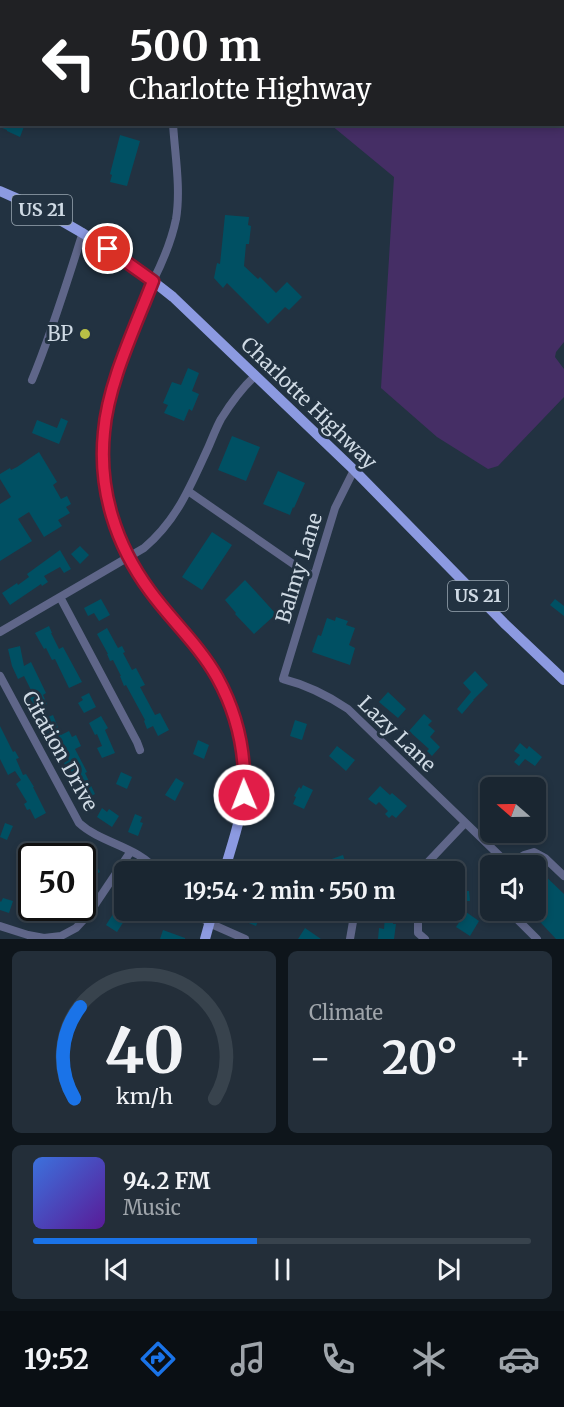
<!DOCTYPE html>
<meta charset="utf-8">
<style>
:root{--surface:#1a2631;--page:#232e39;--text:#f1f3f6;--muted:#9fa5ab;--line:#38434d;--accent:#1a73e8}
body{margin:0;font-family:Merriweather,serif;background:var(--page);color:var(--text);height:100vh;display:flex;flex-direction:column;font-size:22px;white-space:nowrap}
*{box-sizing:border-box;margin:0}
p{font-size:20px;color:var(--muted)}
.icon{flex:none;width:33px;height:33px;fill:none;stroke:currentColor;stroke-width:2;stroke-linecap:round;stroke-linejoin:round}
.map{position:relative;height:939px;overflow:hidden}
.panel{display:flex;flex-direction:column;gap:12px;padding:12px;background:#0e151b;flex:1}
.panel>*{flex:none}
.guide{position:absolute;left:0px;top:0px;width:564px;height:126px;box-shadow:0 3px 9px #0003,0 0 0 2px var(--line);background:#202124;color:#fff;overflow:hidden}
.needle{width:39px;rotate:290deg}
.controls{position:absolute;left:480px;top:777px;display:grid;gap:12px}
.controls a{display:grid;place-items:center;width:66px;height:66px;border-radius:9px;background:var(--surface);box-shadow:0 3px 9px #0003,0 0 0 2px var(--line);font-size:30px}
.speed{position:absolute;left:18px;top:843px;display:flex;gap:12px;font-size:30px;font-weight:700;text-align:center}
.speed>*{display:grid;place-content:center;width:78px;height:78px;border-radius:50%;background:var(--surface);box-shadow:0 3px 9px #0003,0 0 0 2px var(--line);line-height:1}
.speed .limit{border:3px solid #111;border-radius:9px;background:#fff;color:#111}
.pin{position:absolute;display:grid;place-items:center;width:51px;height:51px;color:#fff;margin:-26px;border:3px solid #fff;border-radius:50%;box-shadow:0 2px 6px #0007}
.me{position:absolute;width:66px;margin:-33px;rotate:359deg;stroke-linejoin:round;filter:drop-shadow(0 0 4px #0008)}
.turn{display:flex;align-items:center;gap:21px;height:126px;padding:0 30px;font-size:27px}
.turn .icon{width:78px;height:78px;stroke-width:2.5}
.turn b{display:block;font-size:42px;line-height:51px}
.big{font-size:45px;font-weight:700;line-height:1.1}
.panel .widget{flex:1;display:flex;flex-direction:column;justify-content:center;gap:9px;min-width:0;padding:0 21px;border-radius:9px;background:var(--page)}
.panel .dial{align-items:center;gap:0}
.dial svg{height:156px;overflow:visible;fill:none;stroke:var(--line);stroke-width:7;stroke-linecap:round;text-anchor:middle}
.dial text{fill:var(--text);stroke:none}
.song{display:flex;align-items:center;gap:18px}
.cover{width:72px;height:72px;border-radius:9px;background:linear-gradient(135deg,hsl(220 70% 55%),hsl(270 70% 35%))}
.played{height:6px;border-radius:3px;background:linear-gradient(90deg,var(--accent) 45%,var(--line) 45%)}
.keys{display:flex;justify-content:space-around;direction:ltr}
.heat{display:flex;justify-content:space-between;align-items:center;font-size:33px;direction:ltr}
.panel .tiles{flex:1;display:grid;gap:12px;grid-template-columns:1fr 1fr}
.widget:last-child{grid-column:span 2}
.trip{position:absolute;left:114px;top:861px;width:351px;height:60px;border-radius:9px;background:var(--surface);box-shadow:0 3px 9px #0003,0 0 0 2px var(--line);font-weight:700;line-height:60px;text-align:center}
.menu{display:flex;height:96px;justify-content:space-around;align-items:center;background:#0a0f14;color:var(--muted)}
.menu .icon{width:42px;height:42px}
.menu .selected{color:var(--accent)}
.menu b{font-size:27px;color:var(--text)}
.map>svg:first-child{display:block}
</style>
<div class="map">
<svg width="564" height="939" viewBox="0 0 564 939">
<rect width="100%" height="100%" fill="#223241"/>
<path fill="#452e65" d="M176,0H564V342L556,352L555,357L564,369V397L498,466L488,469L437,437L381,388L394,177L331,125L562,124V2H176Z"/>
<path fill="#091b1b" d="M528,0H564V89L562,86V2H528Z"/>
<path fill="#005063" d="M0,124H25L20,137L7,131V130L0,127Z
M120,135L140,141L127,186L110,182L112,175L110,174Z
M225,215L249,217L248,225L251,226L249,244H246L244,266L258,279L260,277L276,293L287,282L302,297L289,310L285,307L268,324L227,283L223,288L214,278L217,263L220,264Z
M188,368L199,373L192,391L199,394L192,411L189,409L184,421L164,413L168,405L163,403L172,382L181,385Z
M61,418L68,421L59,444L32,433L37,420L57,428Z
M232,436L260,447L246,481L218,470Z
M39,452L57,482L53,485L61,499L67,496L71,504L66,507L70,513L58,520L62,526L44,537L29,512L18,519L32,541L0,561V504L11,497L0,479V474L10,468L11,470L17,467Z
M278,471L305,483L294,508L293,507L290,515L263,504Z
M212,532L232,545L202,590L182,577Z
M80,546L89,555L80,564L71,554Z
M60,550L71,569L64,573L60,567L44,576L48,582L42,586L41,584L10,605L2,593L17,583L18,585L29,577L27,574Z
M245,580L276,614L254,634L235,614L236,613L225,600Z
M101,599L110,615L99,621L94,613L88,616L84,608Z
M555,599L564,606V616L550,605Z
M336,617L348,621L346,625L355,628L349,645L355,648L350,665L312,652L318,635L321,636L327,618L335,621Z
M49,626L52,633H51L59,649L63,647L82,682L69,688L55,659L52,660L46,648L44,649L35,633Z
M107,628L118,648L122,646L125,652L123,653L132,670L136,668L145,685L140,687L155,715L160,713L169,730L158,736L153,726L147,729L144,721L145,720L126,685L124,686L120,676H121L113,660L110,661L107,654H108L97,634Z
M20,646L24,666L31,662L46,693L43,695L47,704L36,710L28,694L32,692L24,676L18,679L12,666L8,649Z
M475,671L488,685L473,700H474L462,714L457,709L471,692L463,683Z
M388,692L406,709L398,718L379,702Z
M89,693L96,707L84,713L78,703L83,700L81,697Z
M424,714L432,721L428,725L435,731L430,737L440,747L432,756L427,751L429,749L409,731Z
M53,715L61,735L69,731L72,737L76,735L81,746L75,749L87,772L85,773L95,794L84,800L77,786H79L70,769L68,771L64,763L69,760L62,745L55,748L41,720Z
M101,716L108,728L105,730L115,753L102,758L97,748L102,746L97,734L95,735L89,723Z
M295,720L307,724L302,740L290,736Z
M0,726L13,752L15,751L19,758L16,759L23,775L26,774L34,787H33L46,813L35,819L30,809L27,810L24,804L27,802L16,784L21,780L15,771L8,775L0,759Z
M198,740L209,745L204,759L193,754Z
M520,743L527,749L529,746L542,757L535,766L525,759L519,766L514,762L520,755L514,751Z
M337,746L355,760L346,771L329,756Z
M121,772L132,777L127,789L116,784Z
M176,778L184,783L175,801L165,795Z
M303,785L313,790L304,809L293,804L296,797L294,796L299,787L301,789Z
M380,786L390,795L392,793L407,806L396,818L392,815L389,818L385,814L388,811L379,802L376,805L368,799Z
M102,808L107,812L109,809L119,816L112,827L97,817Z
M135,814L142,817L140,822L143,823L138,836L128,832Z
M5,823L13,826L7,840L0,837Z
M67,843L79,851L75,856H60L65,850L63,849Z
M343,855L345,861L348,860L351,872H329L326,861Z
M93,860L100,872L87,879L82,870V865Z
M190,860L203,872H186L183,868Z
M536,867L564,894V939H556L529,910H536Z
M458,891H469L470,901H458Z
M3,898L13,901L9,913L0,910V901L1,902Z
M26,905L37,909L33,921L22,917Z
M52,908H69L57,919L49,910Z
M248,910H254L267,915L264,923L258,921L256,926L244,921Z
M466,912L479,921L470,936L456,927Z
M113,914L124,921L117,932L106,925Z
M385,916L393,917V924H396L394,939H378L379,928L384,929Z
M305,928L321,939H298Z
M163,930L185,938V939H160Z"/>
<g fill="none" stroke-linecap="round" stroke-linejoin="round">
<path stroke="#5f6689" stroke-width="8" d="M170,2V0
M153,281C162,263 172,239 176,219C181,189 175,155 173,124
M32,380C52,332 67,282 83,232
M354,470L335,508L283,679C307,685 327,695 348,709L508,864
M188,491L299,568L314,576
M60,597L137,742L140,750
M0,632L144,548C177,520 190,487 208,448C212,439 216,428 221,419C231,403 241,389 255,376
M0,676L79,823C102,844 138,846 158,872
M507,866L524,855L534,852L545,858L564,876
M424,872L429,861L465,823
M192,910L209,923L245,939
M418,910V933L425,939
M508,910L537,939
M0,926L28,935L44,938L61,936L76,928L88,915L131,851
M350,939L355,910"/>
<path stroke="#8c9ae1" stroke-width="10" d="M0,191C63,217 120,254 173,297L354,470L504,623L564,680
M153,281C131,339 100,400 103,464C105,502 116,538 136,571C160,608 193,637 216,675C227,694 234,713 239,734C242,748 245,764 245,779C244,811 233,841 224,872
M205,939L213,910"/>
</g>
<g fill="none" stroke-linecap="round" stroke-linejoin="round">
<g stroke="#92132f" stroke-width="15">
<path id="route" d="M108,249L153,281C135,328 108,383 104,432C98,490 116,545 150,591C171,620 199,645 217,677C237,713 246,754 244,795"/>
</g>
<use href="#route" stroke="#e11d48" stroke-width="10"/>
</g>
<circle fill="#b9c046" stroke="#223241" stroke-width="2" cx="85" cy="334" r="6"/>
<g text-anchor="middle" stroke-width="6" stroke-linejoin="round" paint-order="stroke">
<g fill="#223241" stroke="#9ba8b3" stroke-width="1.5">
<rect x="12" y="195" width="60" height="30" rx="4.5"/>
<rect x="448" y="581" width="60" height="30" rx="4.5"/>
</g>
<g font-size="18" font-weight="bold" fill="#cfdae4">
<text x="42" y="216">US 21</text>
<text x="478" y="602">US 21</text>
</g>
<g font-size="20" fill="#cfdae4" stroke="#223241" text-anchor="end">
<text x="73" y="341">BP</text>
</g>
<g font-size="20" fill="#cfdae4" stroke="#223241">
<text transform="translate(309 403) rotate(44)" y="7">Charlotte Highway</text>
<text transform="translate(299 568) rotate(-73)" y="7">Balmy Lane</text>
<text transform="translate(397 734) rotate(44)" y="7">Lazy Lane</text>
<text transform="translate(60 751) rotate(61)" y="7">Citation Drive</text>
</g>
</g>
</svg>
<div class="controls">
<a><svg class="needle" viewBox="-14 -14 28 28"><path d="M0-13l5 13h-10z" fill="#e53935"/><path d="M0 13l5-13h-10z" fill="#9fa5ab"/></svg></a>
<a><svg class="icon" aria-label="sound" viewBox="0 0 24 24"><path d="M4 9h4l5-4v14l-5-4H4zM17 9q2 3 0 6"/></svg></a>
</div>
<div class="speed"><div class="limit">50</div></div>
<div class="pin" style="left:108px;top:249px;background:#d93025"><svg class="icon" aria-label="arrive" viewBox="0 0 24 24"><path d="M6 21V4h12l-3 4 3 4H6"/></svg></div>
<svg class="me" style="left:244px;top:795px" viewBox="-20 -20 40 40"><circle r="17" fill="#e11d48" stroke="#fff" stroke-width="3"/><path d="M0-11L8 9 0 5-8 9z" fill="#fff"/></svg>
<div class="trip">19:54 · 2 min · 550 m</div>
<div class="guide">
<div class="turn"><svg class="icon" aria-label="left" viewBox="0 0 24 24"><path d="M17 20v-9H6M10 6l-5 5 5 5"/></svg><div><b>500 m</b>Charlotte Highway</div></div>
</div>
</div>
<section class="panel">
<div class="tiles">
<div class="widget dial"><svg viewBox="0 0 100 80">
<path d="M14 69A42 42 0 1 1 86 69"/>
<path d="M14 69A42 42 0 0 1 17 22" stroke="#1a73e8"/>
<text x="50" y="56" font-size="32" font-weight="700">40</text>
<text x="50" y="72" font-size="11">km/h</text>
</svg></div>
<div class="widget"><p>Climate</p>
<div class="heat"><a>−</a><b class="big">20°</b><a>+</a></div>
</div>
<div class="widget">
<div class="song"><i class="cover"></i><div><b>94.2 FM</b><p>Music</p></div></div>
<div class="played"></div>
<div class="keys"><svg class="icon" aria-label="previous" viewBox="0 0 24 24"><path d="M18 5L8 12l10 7zM5 5v14"/></svg><svg class="icon" aria-label="pause" viewBox="0 0 24 24"><path d="M8 5v14M16 5v14"/></svg><svg class="icon" aria-label="next" viewBox="0 0 24 24"><path d="M6 5l10 7-10 7zM19 5v14"/></svg></div>
</div>
</div>
</section>
<nav class="menu">
<b>19:52</b>
<svg class="icon selected" aria-label="directions" viewBox="0 0 24 24"><path d="M12 3l9 9-9 9-9-9zM9 14v-3h6M13 9l2 2-2 2"/></svg>
<svg class="icon" aria-label="music" viewBox="0 0 24 24"><path d="M9 18V5l10-2v13"/><circle cx="6" cy="18" r="3"/><circle cx="16" cy="16" r="3"/></svg>
<svg class="icon" aria-label="phone" viewBox="0 0 24 24"><path d="M5 4h4l2 5-3 2q2 4 5 5l2-3 5 2v4C11 20 4 13 5 4z"/></svg>
<svg class="icon" aria-label="climate" viewBox="0 0 24 24"><path d="M12 3v18M4 7l16 10M4 17L20 7"/></svg>
<svg class="icon" aria-label="car" viewBox="0 0 24 24"><path d="M5 17H2v-5l4-1 3-4h7l3 4 3 1v5h-3M9 17h6M6 11h13"/><circle cx="7" cy="17" r="2"/><circle cx="17" cy="17" r="2"/></svg>
</nav>
